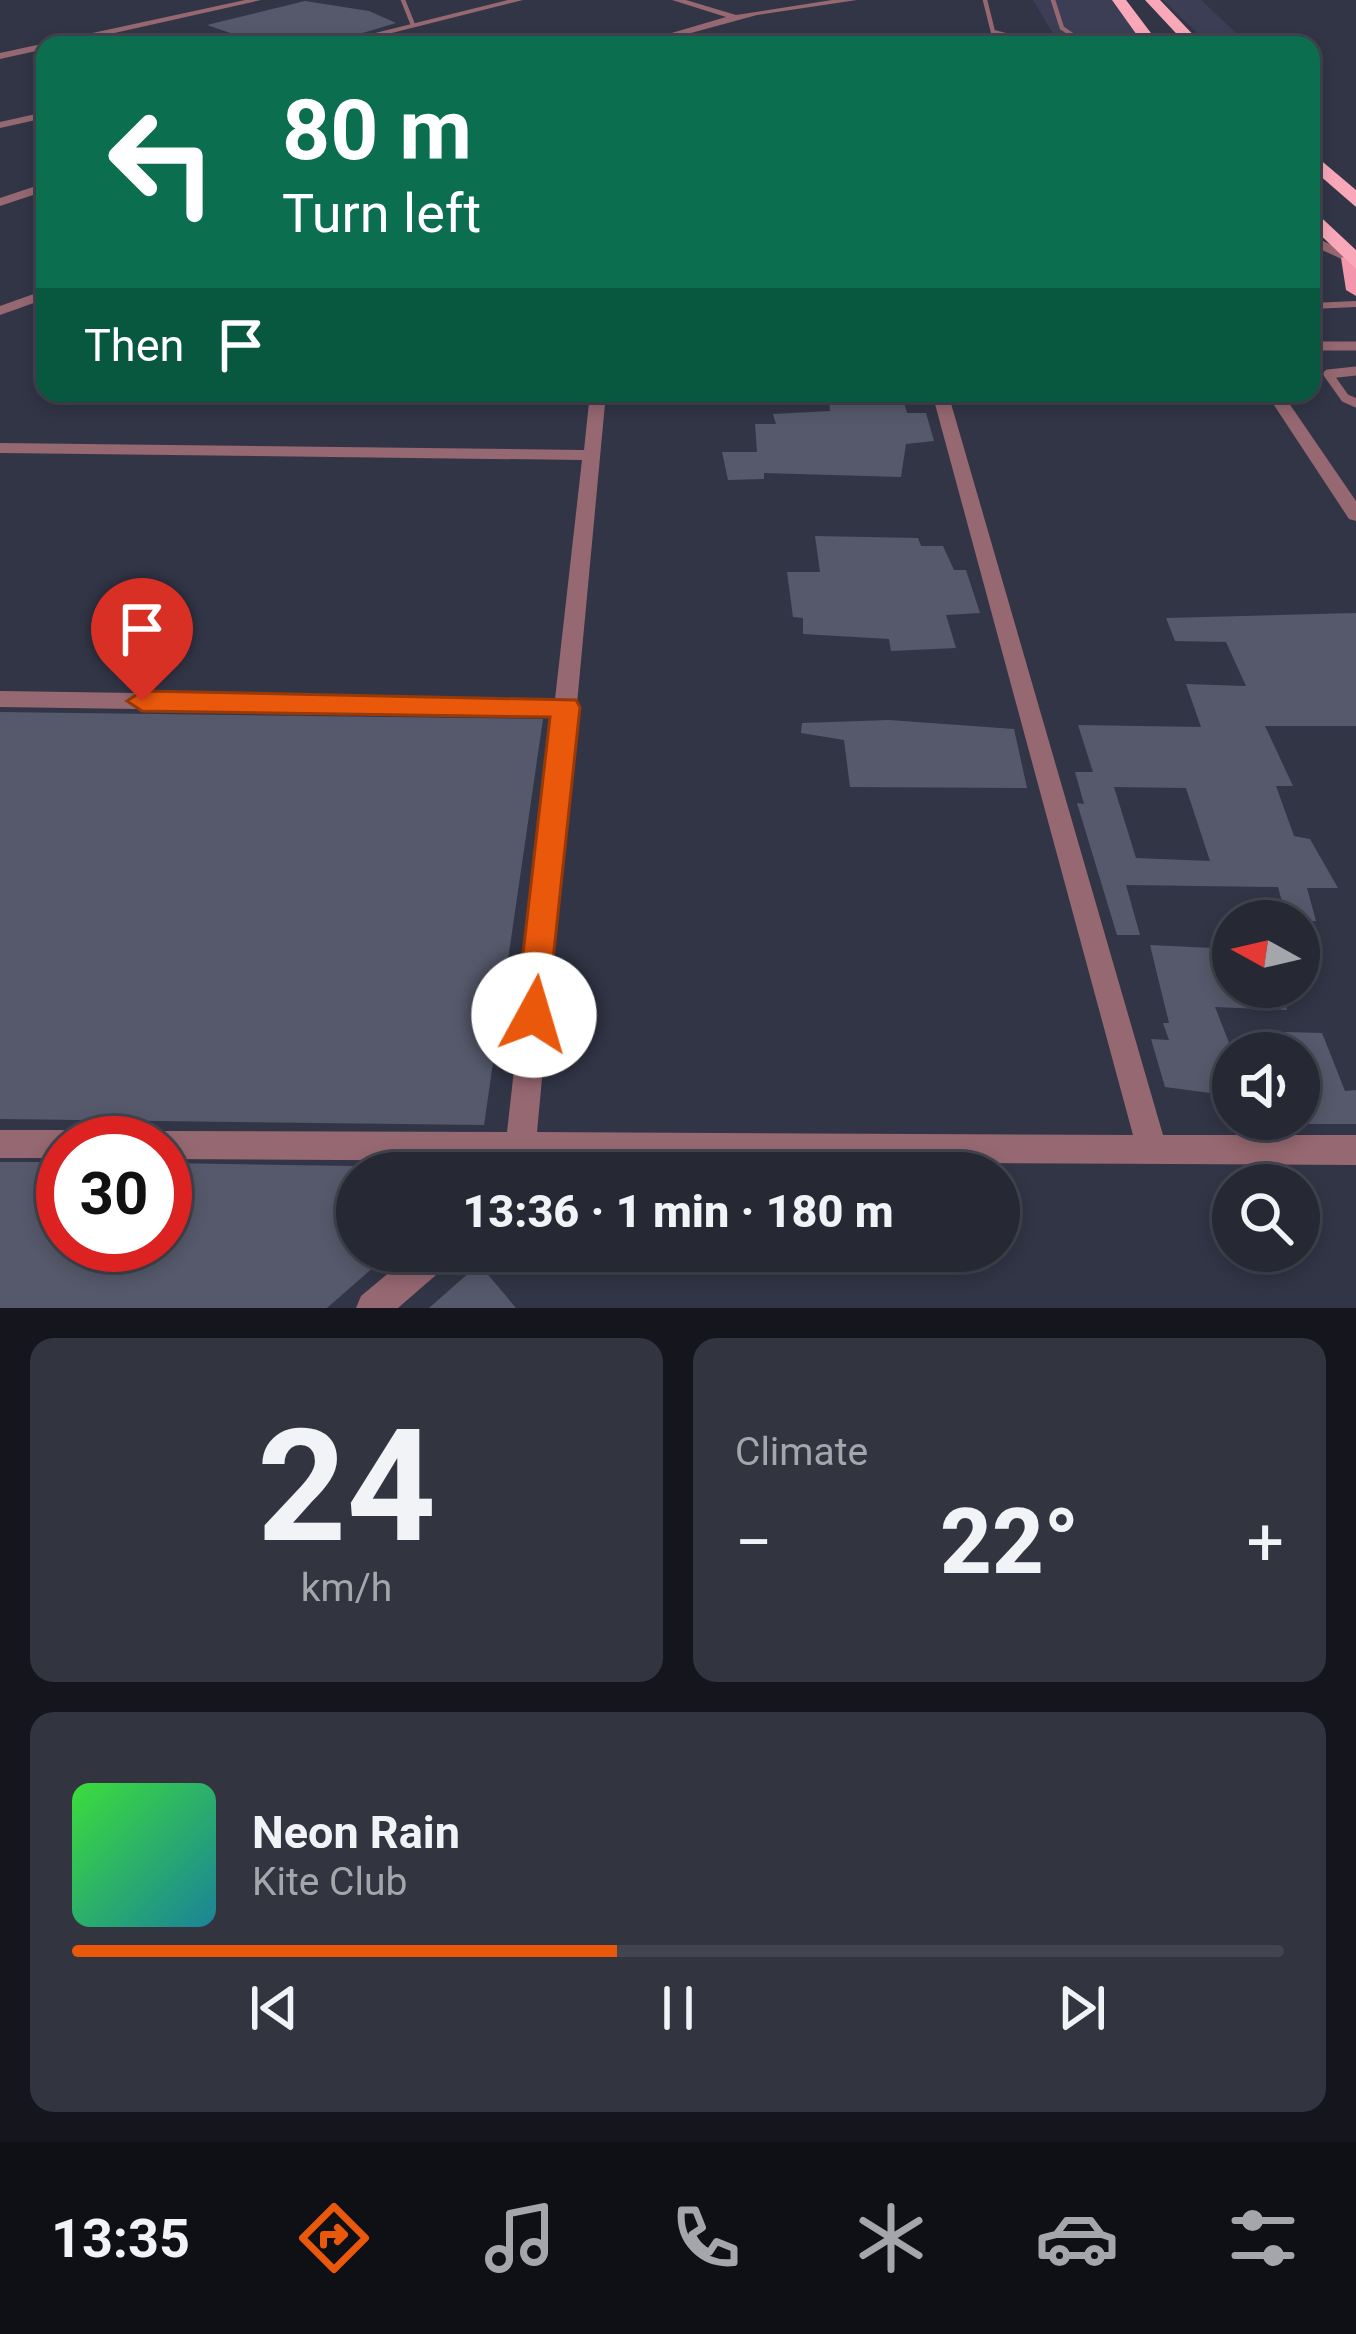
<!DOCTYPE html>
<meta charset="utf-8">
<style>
:root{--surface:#262834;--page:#323440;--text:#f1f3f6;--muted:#a4a6ac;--line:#42444f;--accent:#ea580c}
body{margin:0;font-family:Roboto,sans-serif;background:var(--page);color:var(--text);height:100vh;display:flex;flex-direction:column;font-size:45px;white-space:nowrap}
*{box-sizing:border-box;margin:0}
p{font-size:39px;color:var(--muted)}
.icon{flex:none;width:66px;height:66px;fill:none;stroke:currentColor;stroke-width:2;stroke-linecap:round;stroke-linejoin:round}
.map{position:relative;height:1308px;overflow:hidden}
.sheet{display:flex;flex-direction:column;gap:30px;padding:30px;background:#15161d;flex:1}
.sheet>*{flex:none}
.top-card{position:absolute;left:36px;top:36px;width:1284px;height:366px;border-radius:24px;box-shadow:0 6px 18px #0003,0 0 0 3px var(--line);background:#0b6e4f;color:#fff;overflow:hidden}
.needle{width:78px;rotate:278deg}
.controls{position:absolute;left:1212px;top:900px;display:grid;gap:24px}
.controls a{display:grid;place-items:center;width:108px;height:108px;border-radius:50%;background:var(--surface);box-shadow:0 6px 18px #0003,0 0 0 3px var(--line);font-size:60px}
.speed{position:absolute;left:36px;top:1116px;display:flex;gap:24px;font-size:60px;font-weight:700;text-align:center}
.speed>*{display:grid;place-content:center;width:156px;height:156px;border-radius:50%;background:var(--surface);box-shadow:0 6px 18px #0003,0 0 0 3px var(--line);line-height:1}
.speed .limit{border:18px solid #d22;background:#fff;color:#111}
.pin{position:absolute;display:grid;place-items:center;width:102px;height:102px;color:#fff;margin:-123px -51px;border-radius:50% 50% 50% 0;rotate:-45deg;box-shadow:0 0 12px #0007}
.pin .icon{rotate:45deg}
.me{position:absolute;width:132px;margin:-66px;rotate:6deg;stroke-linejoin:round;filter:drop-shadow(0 0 9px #0008)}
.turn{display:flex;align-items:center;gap:42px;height:252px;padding:0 48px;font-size:54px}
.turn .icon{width:156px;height:156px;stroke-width:2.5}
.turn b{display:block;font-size:84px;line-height:102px}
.then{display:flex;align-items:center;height:114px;padding:0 48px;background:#0003;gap:24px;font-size:45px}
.big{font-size:90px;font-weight:800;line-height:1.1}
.sheet .widget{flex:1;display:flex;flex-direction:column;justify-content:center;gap:18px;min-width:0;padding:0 42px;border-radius:24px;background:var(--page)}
.sheet .dial{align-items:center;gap:0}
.dial b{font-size:156px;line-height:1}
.song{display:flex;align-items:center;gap:36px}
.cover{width:144px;height:144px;border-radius:18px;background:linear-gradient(135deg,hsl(120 70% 55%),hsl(190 70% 35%))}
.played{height:12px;border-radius:6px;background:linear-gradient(90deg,var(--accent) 45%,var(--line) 45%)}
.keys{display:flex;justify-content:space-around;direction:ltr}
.heat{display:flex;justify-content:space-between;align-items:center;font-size:66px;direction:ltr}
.sheet .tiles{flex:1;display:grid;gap:30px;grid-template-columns:1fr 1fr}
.widget:last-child{grid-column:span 2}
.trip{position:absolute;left:336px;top:1152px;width:684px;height:120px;border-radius:60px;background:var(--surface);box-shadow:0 6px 18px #0003,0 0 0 3px var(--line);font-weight:800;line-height:120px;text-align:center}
.dock{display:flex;height:192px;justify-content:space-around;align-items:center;background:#0f1015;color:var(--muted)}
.dock .icon{width:84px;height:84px}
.dock .active{color:var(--accent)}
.dock b{font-size:54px;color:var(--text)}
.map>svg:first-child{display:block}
</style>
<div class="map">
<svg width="1356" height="1308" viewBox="0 0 1356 1308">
<rect width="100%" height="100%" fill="#323546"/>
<path fill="#3b3e55" d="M1033,0H1114L1145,45L1058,42Z
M1163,0H1201L1249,45H1210Z"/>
<path fill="#56596b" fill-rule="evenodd" d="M305,1L369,11L396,23L323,45H265L207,25Z
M829,395L902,396L907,413H926L934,441L906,444L901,477L764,473V479L728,480L722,452H757L755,424H776L773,414L830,411Z
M815,536L918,538L921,546H943L954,570H966L980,613L946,615L956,648L891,651L889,639L803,634V618L793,617L787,572H820Z
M1356,613V726H1265L1293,786H1276L1294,836L1310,839L1338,888H1307L1316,921H1287L1278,887L1126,885L1140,935H1117L1077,803L1084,804L1075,772H1093L1078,725L1201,727L1186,684L1246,686L1226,642L1175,641L1166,618ZM1114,787L1186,788L1210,861L1136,858Z
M0,712L543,719L484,1125L0,1119Z
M889,720L1014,729L1027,788L850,787L844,740L801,733L802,723Z
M1150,945L1233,949V987H1279L1287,1010L1215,1007L1233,1053V1096L1165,1087L1151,1039L1169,1040L1163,1023H1169Z
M1285,1032L1322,1033L1345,1091L1356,1090V1124H1299V1053H1292Z
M0,1162H63V1245H165V1163L357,1166V1251H392L327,1308H0Z
M479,1264L516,1308H429Z"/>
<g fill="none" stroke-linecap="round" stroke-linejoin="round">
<path stroke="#966871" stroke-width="4.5" d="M403,0L413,25
M985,0L993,32L1042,45
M1053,0L1062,28L1087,45
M1043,45L1074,38"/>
<path stroke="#966871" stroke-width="6" d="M1311,306L1356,304"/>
<path stroke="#966871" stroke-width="9" d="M1311,346H1356
M1356,371L1328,374L1345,398L1356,403"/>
<path fill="#966871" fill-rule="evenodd" d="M245,0H261L61,45H45V49L0,59V53Z
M508,0H523L344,45H327Z
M672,0H686L736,15L832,0H857L757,15L647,45H631L726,17Z
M45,112V118L0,128V122Z
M45,183V191L0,206V198Z
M1311,236L1356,255V261H1346L1311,245Z
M45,290V299L0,315V306Z
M590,393H606L537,1132L1133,1135L932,393H948L1163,1135H1356V1165L568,1161L554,1173H516L520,1162L516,1161L165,1159V1143H151L154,1135L165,1131L507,1132L554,715L0,707V691L555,699L582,460L0,453V443L584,450Z
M1266,393H1282L1356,501V521L1349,519Z
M0,1130H63L74,1134L78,1143H63V1158H0Z
M415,1251H456L451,1262L398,1308H356L361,1296Z"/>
<path fill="#f496ab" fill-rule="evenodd" d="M1356,253V296L1346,290L1341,258Z"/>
<path fill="#f9a8b9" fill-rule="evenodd" d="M1112,0H1126L1160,45H1144Z
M1145,0H1160L1203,45H1187Z
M1311,152L1356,190V207L1311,168Z
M1311,208L1356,250V269L1311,226Z"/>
</g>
<path fill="#ea580c" stroke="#983908" stroke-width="3" d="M142,691L576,700L580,707L546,1026L534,1031L521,1026L516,1015L550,717L142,711L127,701Z"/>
</svg>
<div class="controls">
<a><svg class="needle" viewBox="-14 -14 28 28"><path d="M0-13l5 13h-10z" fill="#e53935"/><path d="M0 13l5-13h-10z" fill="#a4a6ac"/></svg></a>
<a><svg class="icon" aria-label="sound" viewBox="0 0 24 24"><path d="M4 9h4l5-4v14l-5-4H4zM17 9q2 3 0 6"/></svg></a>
<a><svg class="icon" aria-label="search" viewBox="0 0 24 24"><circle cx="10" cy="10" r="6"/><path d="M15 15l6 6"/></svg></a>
</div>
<div class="speed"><div class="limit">30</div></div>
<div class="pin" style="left:142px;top:701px;background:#d93025"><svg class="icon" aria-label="arrive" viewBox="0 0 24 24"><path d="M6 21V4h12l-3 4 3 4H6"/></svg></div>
<svg class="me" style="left:534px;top:1015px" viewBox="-20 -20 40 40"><circle r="19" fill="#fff"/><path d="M0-13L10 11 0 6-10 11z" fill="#ea580c"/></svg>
<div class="trip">13:36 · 1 min · 180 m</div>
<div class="top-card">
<div class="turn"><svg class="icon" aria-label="left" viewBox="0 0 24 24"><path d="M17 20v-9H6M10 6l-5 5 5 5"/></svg><div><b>80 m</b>Turn left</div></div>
<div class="then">Then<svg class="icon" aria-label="arrive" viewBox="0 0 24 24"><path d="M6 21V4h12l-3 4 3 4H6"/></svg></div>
</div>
</div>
<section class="sheet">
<div class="tiles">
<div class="widget dial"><b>24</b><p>km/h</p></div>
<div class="widget"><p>Climate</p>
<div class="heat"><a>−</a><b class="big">22°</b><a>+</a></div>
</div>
<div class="widget">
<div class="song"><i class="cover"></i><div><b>Neon Rain</b><p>Kite Club</p></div></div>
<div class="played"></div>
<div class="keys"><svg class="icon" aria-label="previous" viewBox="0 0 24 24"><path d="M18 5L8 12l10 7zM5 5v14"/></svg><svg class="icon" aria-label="pause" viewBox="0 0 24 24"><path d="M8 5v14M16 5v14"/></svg><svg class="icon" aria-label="next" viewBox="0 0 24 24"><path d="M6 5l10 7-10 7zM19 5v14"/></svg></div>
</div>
</div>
</section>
<nav class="dock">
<b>13:35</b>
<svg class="icon active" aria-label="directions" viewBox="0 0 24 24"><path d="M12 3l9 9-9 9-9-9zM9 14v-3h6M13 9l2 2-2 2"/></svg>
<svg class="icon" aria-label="music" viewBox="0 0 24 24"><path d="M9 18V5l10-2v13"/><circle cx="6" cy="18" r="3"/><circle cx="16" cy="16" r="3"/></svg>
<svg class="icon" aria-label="phone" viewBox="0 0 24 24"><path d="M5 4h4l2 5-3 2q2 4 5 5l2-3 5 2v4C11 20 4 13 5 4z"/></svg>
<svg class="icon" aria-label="climate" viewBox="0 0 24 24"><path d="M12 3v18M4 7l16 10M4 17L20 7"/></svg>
<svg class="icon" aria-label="car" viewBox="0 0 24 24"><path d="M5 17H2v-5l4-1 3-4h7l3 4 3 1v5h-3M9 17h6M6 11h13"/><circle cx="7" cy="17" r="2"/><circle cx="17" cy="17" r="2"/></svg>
<svg class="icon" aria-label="filters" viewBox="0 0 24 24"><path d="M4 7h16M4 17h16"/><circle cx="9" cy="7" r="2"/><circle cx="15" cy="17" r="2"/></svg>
</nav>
